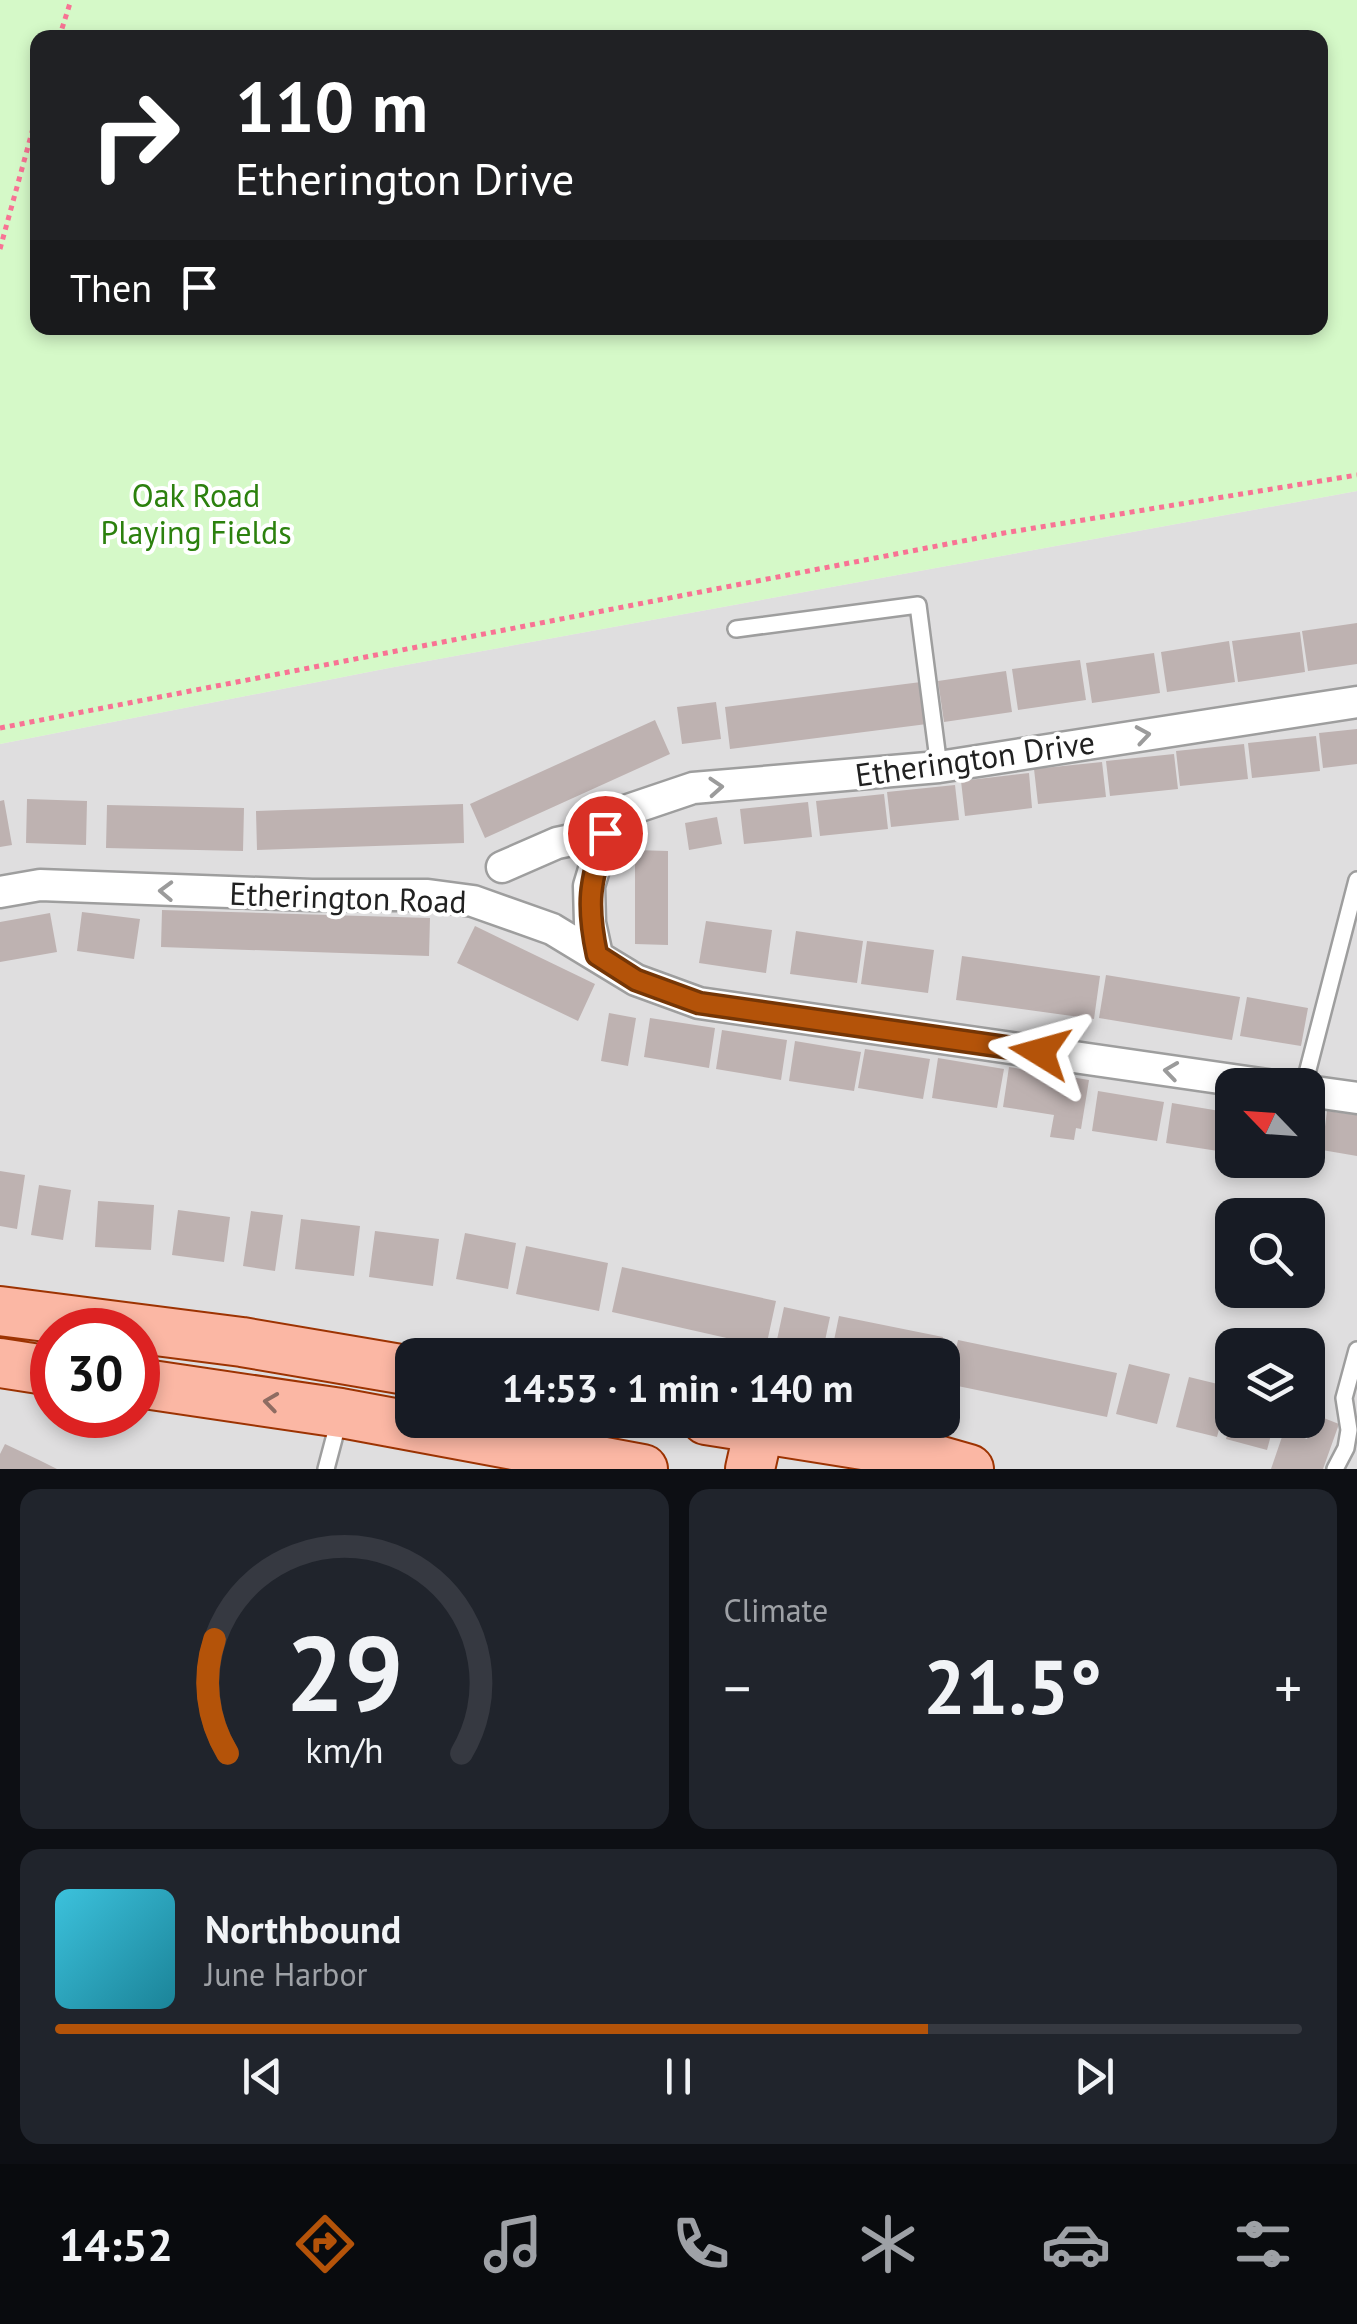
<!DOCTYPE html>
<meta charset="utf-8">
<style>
:root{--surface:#171b24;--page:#20242c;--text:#f1f3f6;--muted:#9ea1a6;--line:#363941;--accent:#b45309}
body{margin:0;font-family:"PT Sans",sans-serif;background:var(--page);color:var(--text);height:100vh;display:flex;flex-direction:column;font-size:38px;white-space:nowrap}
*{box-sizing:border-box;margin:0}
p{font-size:32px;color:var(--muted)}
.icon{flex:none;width:55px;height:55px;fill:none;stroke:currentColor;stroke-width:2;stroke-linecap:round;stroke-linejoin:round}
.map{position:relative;height:1469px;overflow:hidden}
.drawer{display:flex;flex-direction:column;gap:20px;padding:20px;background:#0d0f14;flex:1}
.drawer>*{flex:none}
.guide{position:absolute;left:30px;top:30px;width:1298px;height:305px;border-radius:20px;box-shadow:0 5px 15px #0003;background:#202124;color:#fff;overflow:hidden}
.needle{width:65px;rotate:295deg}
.controls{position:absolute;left:1215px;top:1068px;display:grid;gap:20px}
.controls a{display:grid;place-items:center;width:110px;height:110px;border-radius:20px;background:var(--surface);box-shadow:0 5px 15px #0003;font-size:50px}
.speed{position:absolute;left:30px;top:1308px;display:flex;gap:20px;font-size:50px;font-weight:700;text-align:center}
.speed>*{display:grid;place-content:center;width:130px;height:130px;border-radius:50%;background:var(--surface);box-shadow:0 5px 15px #0003;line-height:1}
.speed .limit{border:15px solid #d22;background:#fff;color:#111}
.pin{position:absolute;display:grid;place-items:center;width:85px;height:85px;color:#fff;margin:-42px;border:5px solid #fff;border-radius:50%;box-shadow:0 2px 10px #0007}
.me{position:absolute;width:110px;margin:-55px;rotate:278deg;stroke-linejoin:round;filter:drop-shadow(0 0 8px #0008)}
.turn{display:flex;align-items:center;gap:35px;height:210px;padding:0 40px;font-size:45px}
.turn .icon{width:130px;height:130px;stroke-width:2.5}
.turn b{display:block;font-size:70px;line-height:85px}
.then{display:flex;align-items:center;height:95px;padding:0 40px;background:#0003;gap:20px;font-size:38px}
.big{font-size:75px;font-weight:800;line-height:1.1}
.drawer .widget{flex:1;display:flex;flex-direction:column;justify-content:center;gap:15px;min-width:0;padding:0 35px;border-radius:20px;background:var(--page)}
.drawer .dial{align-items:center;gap:0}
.dial svg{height:260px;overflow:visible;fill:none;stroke:var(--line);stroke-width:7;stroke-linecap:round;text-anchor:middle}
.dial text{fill:var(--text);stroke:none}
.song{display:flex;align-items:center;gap:30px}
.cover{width:120px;height:120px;border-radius:15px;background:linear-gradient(135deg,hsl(190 70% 55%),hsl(190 70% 35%))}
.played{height:10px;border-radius:5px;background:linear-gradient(90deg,var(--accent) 70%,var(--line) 70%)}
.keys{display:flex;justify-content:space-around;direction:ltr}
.heat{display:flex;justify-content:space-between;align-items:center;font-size:55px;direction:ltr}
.drawer .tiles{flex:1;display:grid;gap:20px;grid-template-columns:1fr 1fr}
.widget:last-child{grid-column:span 2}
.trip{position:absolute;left:395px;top:1338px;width:565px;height:100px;border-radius:20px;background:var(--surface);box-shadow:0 5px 15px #0003;font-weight:800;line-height:100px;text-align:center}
.dock{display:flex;height:160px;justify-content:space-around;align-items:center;background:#090b0e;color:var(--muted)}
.dock .icon{width:70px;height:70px}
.dock .active{color:var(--accent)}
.dock b{font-size:45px;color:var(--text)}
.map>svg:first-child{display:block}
</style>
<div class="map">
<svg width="1357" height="1469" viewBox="0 0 1357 1469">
<rect width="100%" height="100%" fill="#f1ebe8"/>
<path fill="#dfdedf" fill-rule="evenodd" d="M1357,491V1469H0V744L389,668ZM1232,1085H1308V1160H1232ZM1232,1215H1308V1290H1232ZM52,1330H138V1415H52ZM1232,1345H1308V1420H1232ZM412,1355H942V1420H412Z"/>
<path fill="#d5f9c8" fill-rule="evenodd" d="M0,0H1357V491L389,668L0,744ZM38,38H1320V328H38Z"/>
<path fill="#beb2b1" d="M1357,623V664L1308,671L1302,631Z
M1300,632L1305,672L1238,682L1232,641Z
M1229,641L1235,682L1167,692L1161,652Z
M1154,653L1160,693L1092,703L1086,663Z
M1080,660L1086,700L1018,710L1012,669Z
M1006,671L1012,712L944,722L938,681Z
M921,682L927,724L730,749L725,707Z
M716,702L721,739L682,744L677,707Z
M655,720L670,754L485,838L470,804Z
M1357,729V764L1323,768L1319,733Z
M1316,736L1320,771L1252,778L1248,743Z
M1244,744L1248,779L1180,786L1176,751Z
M1174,754L1178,789L1110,796L1106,761Z
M1102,762L1106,797L1038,804L1034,769Z
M1029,773L1032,808L965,816L961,781Z
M955,785L959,820L891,827L887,792Z
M884,794L888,829L820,836L816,801Z
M27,799L87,801L86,845L26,843Z
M4,800L12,845L0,847V801Z
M808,802L812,837L744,844L740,809Z
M463,804L464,843L257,850L256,811Z
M107,805L244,808L243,851L106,848Z
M717,817L722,844L689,850L685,823Z
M635,850L668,851V945L635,944Z
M162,910L430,918L429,956L161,947Z
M82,912L140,919L134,959L77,951Z
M50,913L57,952L0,962V922Z
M706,921L772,930L766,973L699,963Z
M475,926L595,984L578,1021L457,963Z
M796,931L863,941L857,983L790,974Z
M867,941L934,950L928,993L861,984Z
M962,956L1100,976L1094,1019L956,1000Z
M1106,975L1240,997L1232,1040L1099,1018Z
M1247,997L1308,1008L1301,1046L1240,1036Z
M609,1013L636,1018L628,1066L601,1061Z
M650,1018L715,1028L709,1068L644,1057Z
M722,1030L787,1040L781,1080L716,1069Z
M795,1041L861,1052L854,1091L789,1081Z
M865,1049L930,1059L923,1099L858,1088Z
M938,1058L1004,1069L997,1108L932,1098Z
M1009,1067L1089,1080L1081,1129L1076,1128L1074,1140L1050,1137L1054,1115L1003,1107Z
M1098,1091L1164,1102L1157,1141L1092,1131Z
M1172,1103L1232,1113L1231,1153L1166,1143Z
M1327,1111L1357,1115V1156L1322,1150Z
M0,1171L25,1175L17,1229L0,1226Z
M39,1185L71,1190L63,1240L31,1235Z
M98,1201L154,1205L151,1250L95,1247Z
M178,1210L230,1217L224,1262L172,1255Z
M251,1211L283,1215L275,1271L243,1266Z
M301,1219L360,1226L354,1276L295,1269Z
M375,1231L439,1239L433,1286L369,1277Z
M465,1233L516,1243L508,1289L456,1279Z
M526,1246L608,1263L599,1311L516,1294Z
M622,1267L776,1301L766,1347L612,1312Z
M784,1307L830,1317L822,1355L775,1349Z
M839,1316L943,1337L939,1355H831Z
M958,1340L1117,1373L1107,1417L948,1384Z
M1129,1364L1170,1374L1157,1424L1116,1414Z
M1189,1377L1230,1387L1217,1437L1176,1427Z
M1316,1415L1339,1424L1323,1469H1271L1284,1431L1307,1439Z
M1231,1420H1275L1267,1450L1226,1439Z
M5,1444L39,1460L57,1469H0V1454Z"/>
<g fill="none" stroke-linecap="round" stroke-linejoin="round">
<g stroke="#9e9e9e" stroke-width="20">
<path id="lane" d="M736,629L918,605L939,767
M1304,1085L1357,880
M326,1469L340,1416
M1335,1469L1346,1448L1349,1430L1344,1398L1357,1350"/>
</g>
<g stroke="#9e9e9e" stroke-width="35">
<path id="street" d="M502,867L557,843L605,833
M0,892L40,885L312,895H428L473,901L552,929L636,980L699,1003L1268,1085
M597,955L590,923L589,886L605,833L622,812L693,788L939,767L1357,702
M1308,1091L1357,1098"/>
</g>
<g stroke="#9d3302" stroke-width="52">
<path id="primary" d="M0,1311L242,1342L412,1371
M0,1363L52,1371
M138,1383L341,1413L643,1469
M706,1420L913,1453L969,1469
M750,1469L759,1429"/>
</g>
<path stroke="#f87394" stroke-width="5" stroke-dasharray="5 5" stroke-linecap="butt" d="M59,38L71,0
M0,249L38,110
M0,728L1004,533L1357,475"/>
<use href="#lane" stroke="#fff" stroke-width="15"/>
<use href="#street" stroke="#fff" stroke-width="30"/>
<use href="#primary" stroke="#fbb7a4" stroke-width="48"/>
</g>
<defs><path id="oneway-chevron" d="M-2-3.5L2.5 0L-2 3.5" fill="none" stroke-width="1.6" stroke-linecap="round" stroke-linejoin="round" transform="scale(2.5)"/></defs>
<g stroke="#9b9b9b">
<use href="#oneway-chevron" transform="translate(1143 735) rotate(-9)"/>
<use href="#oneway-chevron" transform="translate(716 787) rotate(-4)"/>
<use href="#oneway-chevron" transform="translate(166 891) rotate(-178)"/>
<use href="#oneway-chevron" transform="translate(1171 1071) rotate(-172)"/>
</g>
<use stroke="#8e6c62" href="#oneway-chevron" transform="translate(271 1402) rotate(-172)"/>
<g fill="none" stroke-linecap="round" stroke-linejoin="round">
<g stroke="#753606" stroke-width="25">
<path id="route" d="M605,833C590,883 586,903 597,955L636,980L699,1003L1040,1052"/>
</g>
<use href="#route" stroke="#b45309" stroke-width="18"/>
</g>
<g text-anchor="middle" stroke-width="8" stroke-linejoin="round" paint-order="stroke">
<g font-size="32" fill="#2c810e" stroke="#fff">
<text x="196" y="507">Oak Road<tspan x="196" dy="37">Playing Fields</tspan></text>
</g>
<g font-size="32" fill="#212121" stroke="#fff">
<text transform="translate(975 759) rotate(-8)" y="11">Etherington Drive</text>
<text transform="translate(348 898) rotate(2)" y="11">Etherington Road</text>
</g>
</g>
</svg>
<div class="controls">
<a><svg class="needle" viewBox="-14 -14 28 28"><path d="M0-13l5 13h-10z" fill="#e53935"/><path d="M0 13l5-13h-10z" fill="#9ea1a6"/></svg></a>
<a><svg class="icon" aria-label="search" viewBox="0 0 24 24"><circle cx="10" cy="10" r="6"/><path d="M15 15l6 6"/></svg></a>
<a><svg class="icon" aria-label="layers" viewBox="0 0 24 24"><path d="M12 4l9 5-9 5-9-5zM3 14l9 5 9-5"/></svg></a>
</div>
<div class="speed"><div class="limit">30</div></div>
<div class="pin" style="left:605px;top:833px;background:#d93025"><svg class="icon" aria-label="arrive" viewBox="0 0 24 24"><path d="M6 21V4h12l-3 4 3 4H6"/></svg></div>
<svg class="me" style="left:1040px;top:1052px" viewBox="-20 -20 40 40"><path d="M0-17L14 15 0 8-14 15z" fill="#b45309" stroke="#fff" stroke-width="4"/></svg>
<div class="trip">14:53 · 1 min · 140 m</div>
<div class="guide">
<div class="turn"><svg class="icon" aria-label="right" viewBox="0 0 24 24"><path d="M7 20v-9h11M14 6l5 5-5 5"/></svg><div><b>110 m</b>Etherington Drive</div></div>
<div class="then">Then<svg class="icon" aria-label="arrive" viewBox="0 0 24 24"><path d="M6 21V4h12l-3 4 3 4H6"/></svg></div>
</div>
</div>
<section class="drawer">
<div class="tiles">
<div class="widget dial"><svg viewBox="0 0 100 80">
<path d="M14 69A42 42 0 1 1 86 69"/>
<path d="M14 69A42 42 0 0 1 10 34" stroke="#b45309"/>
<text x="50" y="56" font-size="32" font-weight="700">29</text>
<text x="50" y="72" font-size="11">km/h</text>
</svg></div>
<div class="widget"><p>Climate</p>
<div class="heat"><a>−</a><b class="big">21.5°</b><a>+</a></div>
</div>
<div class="widget">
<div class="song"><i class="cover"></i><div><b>Northbound</b><p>June Harbor</p></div></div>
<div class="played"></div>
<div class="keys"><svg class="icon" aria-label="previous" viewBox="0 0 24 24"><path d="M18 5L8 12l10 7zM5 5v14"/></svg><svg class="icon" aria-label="pause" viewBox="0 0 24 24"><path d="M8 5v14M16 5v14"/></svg><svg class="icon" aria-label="next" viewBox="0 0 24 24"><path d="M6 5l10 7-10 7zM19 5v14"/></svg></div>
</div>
</div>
</section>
<nav class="dock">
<b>14:52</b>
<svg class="icon active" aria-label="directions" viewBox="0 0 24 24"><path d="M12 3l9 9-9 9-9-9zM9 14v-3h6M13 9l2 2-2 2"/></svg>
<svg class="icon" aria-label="music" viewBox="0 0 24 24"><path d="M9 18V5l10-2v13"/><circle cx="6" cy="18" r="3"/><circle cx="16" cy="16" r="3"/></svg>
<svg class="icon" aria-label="phone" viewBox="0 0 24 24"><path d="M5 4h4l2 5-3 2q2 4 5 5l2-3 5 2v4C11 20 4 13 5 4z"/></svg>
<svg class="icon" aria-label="climate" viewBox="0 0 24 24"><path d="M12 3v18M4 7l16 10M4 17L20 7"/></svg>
<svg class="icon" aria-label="car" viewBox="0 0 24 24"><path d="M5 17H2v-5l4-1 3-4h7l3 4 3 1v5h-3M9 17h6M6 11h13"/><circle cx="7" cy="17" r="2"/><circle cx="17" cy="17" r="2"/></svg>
<svg class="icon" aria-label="filters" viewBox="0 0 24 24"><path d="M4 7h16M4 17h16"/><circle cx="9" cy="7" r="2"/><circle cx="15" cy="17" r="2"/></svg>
</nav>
